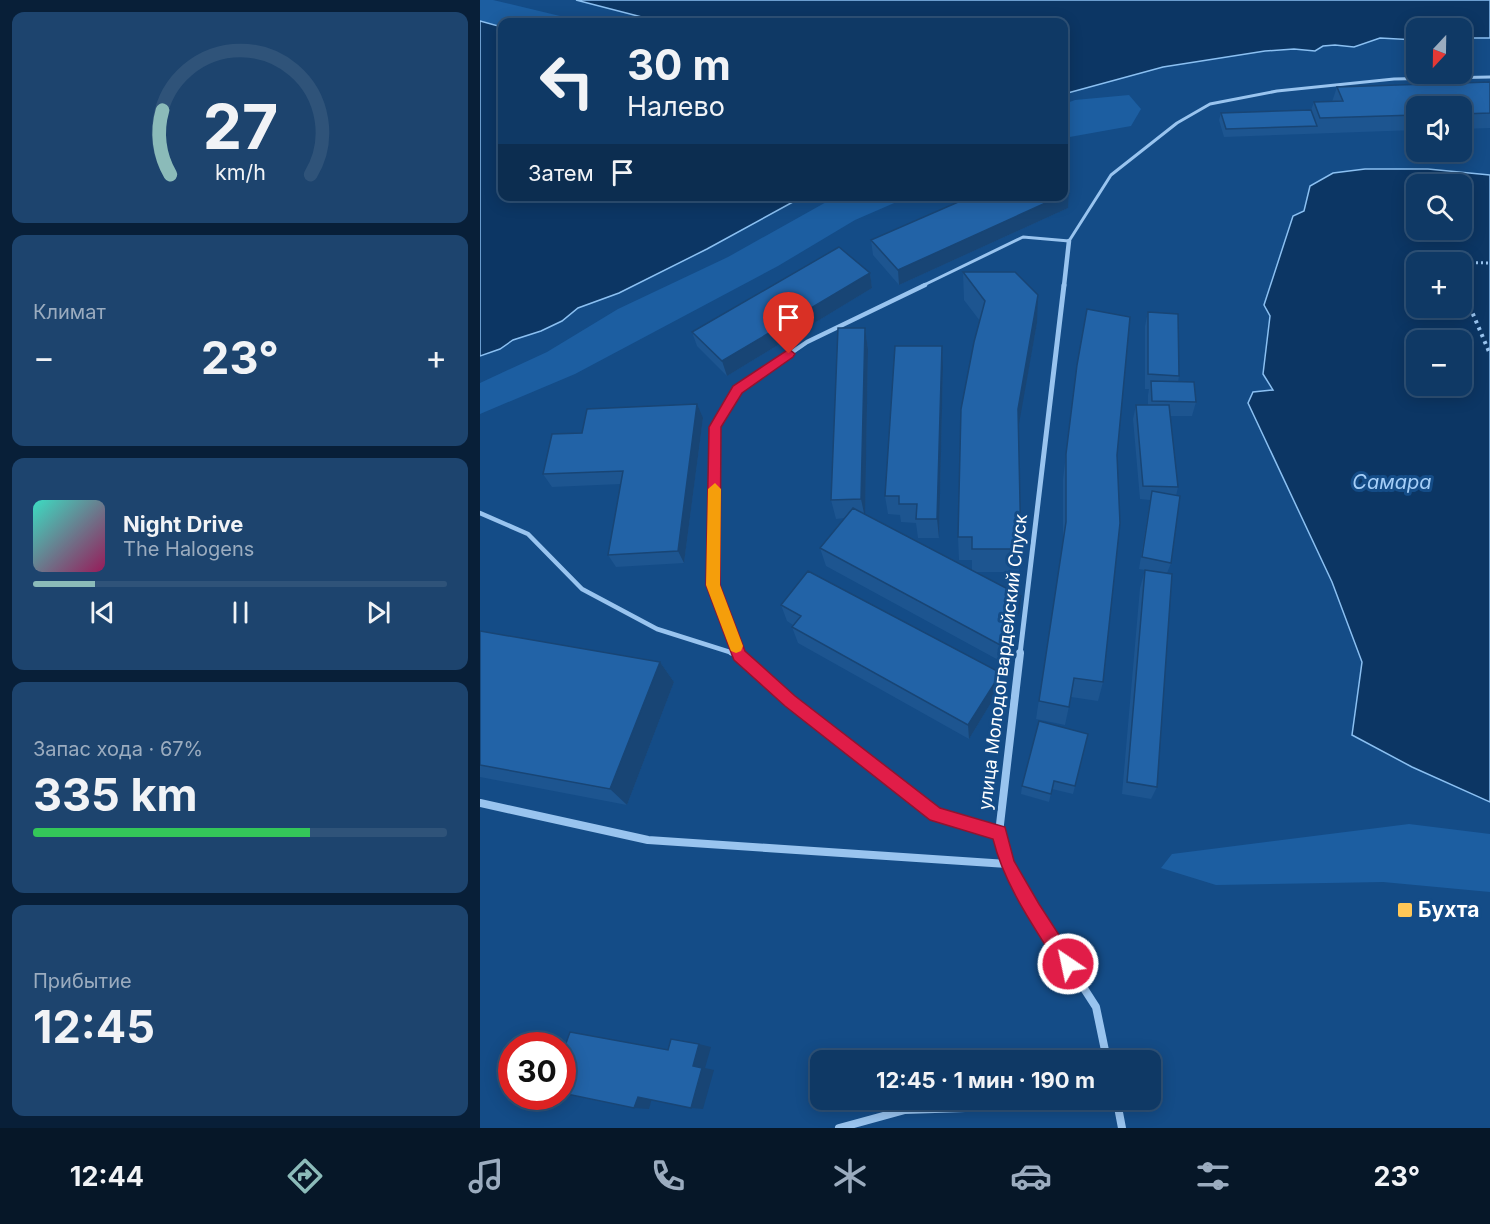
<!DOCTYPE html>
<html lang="ru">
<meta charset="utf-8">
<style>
:root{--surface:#0f3965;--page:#1d446e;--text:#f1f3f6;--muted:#9bacbf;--line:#2f5379;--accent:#8bbbb9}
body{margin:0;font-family:Inter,sans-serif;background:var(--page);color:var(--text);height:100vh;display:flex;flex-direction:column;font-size:22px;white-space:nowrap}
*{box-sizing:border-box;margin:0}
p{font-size:20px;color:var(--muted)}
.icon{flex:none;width:33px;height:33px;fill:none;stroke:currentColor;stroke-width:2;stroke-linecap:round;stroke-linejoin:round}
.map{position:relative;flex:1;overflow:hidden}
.drawer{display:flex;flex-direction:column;gap:12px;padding:12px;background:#081f38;width:480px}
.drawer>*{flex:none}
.top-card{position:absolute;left:18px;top:18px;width:570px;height:183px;border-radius:12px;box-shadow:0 3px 15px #0003,0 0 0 2px var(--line);background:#0f3965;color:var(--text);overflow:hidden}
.needle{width:39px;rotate:202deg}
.tools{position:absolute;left:926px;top:18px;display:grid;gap:12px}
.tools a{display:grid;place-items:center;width:66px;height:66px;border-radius:12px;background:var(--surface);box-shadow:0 3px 15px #0003,0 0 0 2px var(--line);font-size:30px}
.speed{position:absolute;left:18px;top:1032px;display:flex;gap:12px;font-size:30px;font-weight:700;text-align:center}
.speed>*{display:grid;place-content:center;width:78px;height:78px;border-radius:50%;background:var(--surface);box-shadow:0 3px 15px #0003,0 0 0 2px var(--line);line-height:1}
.speed .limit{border:9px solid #d22;background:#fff;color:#111}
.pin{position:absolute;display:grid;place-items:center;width:51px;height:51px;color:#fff;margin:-62px -26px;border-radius:50% 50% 50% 0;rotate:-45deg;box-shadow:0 0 6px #0007}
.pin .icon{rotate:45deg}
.me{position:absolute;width:66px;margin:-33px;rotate:326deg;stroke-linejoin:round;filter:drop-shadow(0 0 4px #0008)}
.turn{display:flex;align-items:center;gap:21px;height:126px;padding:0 30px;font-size:27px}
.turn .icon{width:78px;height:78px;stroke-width:2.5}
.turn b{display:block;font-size:42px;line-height:51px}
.then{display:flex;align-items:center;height:57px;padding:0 30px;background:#0003;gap:12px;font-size:22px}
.big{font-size:45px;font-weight:700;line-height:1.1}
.drawer .card{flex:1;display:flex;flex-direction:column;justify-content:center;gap:9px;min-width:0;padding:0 21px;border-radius:12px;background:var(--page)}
.drawer .dial{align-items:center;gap:0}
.dial svg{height:156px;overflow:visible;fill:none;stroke:var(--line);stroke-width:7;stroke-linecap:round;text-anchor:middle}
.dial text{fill:var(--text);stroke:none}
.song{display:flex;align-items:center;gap:18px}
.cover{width:72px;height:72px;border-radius:9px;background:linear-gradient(135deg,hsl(170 70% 55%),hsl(330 70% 35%))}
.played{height:6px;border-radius:3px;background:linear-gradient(90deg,var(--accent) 15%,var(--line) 15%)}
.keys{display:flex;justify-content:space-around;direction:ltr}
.heat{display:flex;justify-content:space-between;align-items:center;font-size:33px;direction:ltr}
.charge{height:9px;border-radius:4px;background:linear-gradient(90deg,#34c759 67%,var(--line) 0)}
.trip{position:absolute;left:330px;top:1050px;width:351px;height:60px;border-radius:12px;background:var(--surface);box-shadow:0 3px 15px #0003,0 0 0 2px var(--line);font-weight:700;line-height:60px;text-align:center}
.menu{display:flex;height:96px;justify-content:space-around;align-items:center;background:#061728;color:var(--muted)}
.menu .icon{width:42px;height:42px}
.menu .active{color:var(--accent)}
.menu b{font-size:27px;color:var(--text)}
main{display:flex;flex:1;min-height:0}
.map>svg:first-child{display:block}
</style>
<main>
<section class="drawer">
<div class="card dial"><svg viewBox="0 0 100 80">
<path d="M14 69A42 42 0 1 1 86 69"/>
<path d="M14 69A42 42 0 0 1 10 36" stroke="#8bbbb9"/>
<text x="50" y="56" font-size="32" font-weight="700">27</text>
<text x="50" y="72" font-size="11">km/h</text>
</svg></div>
<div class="card"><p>Климат</p>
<div class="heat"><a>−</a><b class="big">23°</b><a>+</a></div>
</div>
<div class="card">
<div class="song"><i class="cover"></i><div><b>Night Drive</b><p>The Halogens</p></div></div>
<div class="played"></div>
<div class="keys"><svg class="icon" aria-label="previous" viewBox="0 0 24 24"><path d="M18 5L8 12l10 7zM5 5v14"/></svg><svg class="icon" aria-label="pause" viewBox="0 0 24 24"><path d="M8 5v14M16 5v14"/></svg><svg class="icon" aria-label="next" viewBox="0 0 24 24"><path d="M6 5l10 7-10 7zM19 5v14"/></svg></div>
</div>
<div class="card"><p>Запас хода · 67%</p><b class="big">335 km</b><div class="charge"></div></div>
<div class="card"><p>Прибытие</p><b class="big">12:45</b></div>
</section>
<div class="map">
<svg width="1010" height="1128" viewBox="0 0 1010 1128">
<rect width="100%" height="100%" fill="#144c87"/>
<path fill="#1c5ea1" d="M0,0H13L105,22H22L21,27L0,21Z
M649,95L661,109L651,126L584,138V104L595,100Z
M357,196L428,197L375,220L298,266L95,374L0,414V383L67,352L138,309L248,257Z
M929,824L1010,834V892L903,882L736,885L681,868L692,854Z"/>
<path fill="#0c3664" stroke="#8bc0f2" stroke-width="1.5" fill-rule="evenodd" d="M96,0H1010V38H981V28H936V40L900,38L874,47L855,45L843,46L835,51L814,49L785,51L683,67L584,94V22H181Z
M0,21L22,27V196L322,197L227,249L139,293L98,308L82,321L61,331L33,340L20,349L0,356Z
M885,169H948L1010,175V802L932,767L872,735L882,662L852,582L768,403L773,392L793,390L783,374L790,316L784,305L813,216L824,211L830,186L853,173ZM936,184H981V230H936ZM936,262H981V308H936ZM936,340H981V386H936Z"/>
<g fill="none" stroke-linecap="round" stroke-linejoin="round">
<path stroke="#99c4ef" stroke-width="3" stroke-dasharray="2 3" stroke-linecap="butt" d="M971,262L1010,263"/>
<path stroke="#99c4ef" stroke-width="4" stroke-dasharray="3 4.5" stroke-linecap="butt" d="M981,286L1010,354"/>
<path stroke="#99c4ef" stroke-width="3" d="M442,286L543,237L589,241L631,175L697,123L730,104L797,91L914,79L1010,77"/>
<path stroke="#99c4ef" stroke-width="4.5" d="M0,513L48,534L102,589L177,629L256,654
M259,654L233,585L235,427L257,390L327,342L445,285"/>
<path stroke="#99c4ef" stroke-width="5" d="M251,653L259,655L310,701L456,815L519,833
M258,653L259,655"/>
<path stroke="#99c4ef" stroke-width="4.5" d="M584,286L589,241"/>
<path stroke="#99c4ef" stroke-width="5" d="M540,654L584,285"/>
<path stroke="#99c4ef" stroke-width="8" d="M540,653L519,833L527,864L543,894L616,1007L627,1060
M0,803L168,840L527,864
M637,1102L642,1128
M359,1128L425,1110L637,1103"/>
</g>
<path fill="#1d5590" d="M1010,82V128L981,129V106H936V130L744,137L739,120L741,113L831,110L834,102H852L857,87Z
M589,193L588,208L419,285L393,255L391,240Z
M483,272L557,323L538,426L541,549L539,572H496L541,596L540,612L530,629L533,630L532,646L522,662L346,566L340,548L365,518L356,519L351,500L385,328L388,349L385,515L492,570V560H479L478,537L500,321L484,300Z
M390,273L392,288L247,376L217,346L212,332Z
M668,312L699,376L698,382L716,402L712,416H690L698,487L696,496L691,563L687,573L677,787L671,799L642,794L660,588L665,570L659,569L670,500L660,499L653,419L656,405H668V395L669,389H665V326Z
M462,346L463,367L459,538H438L436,523L421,522L420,515L408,514L405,496Z
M597,365L637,455L623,682L618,701L591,697L585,725L556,719L583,543V479Z
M223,418L204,563L136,567L128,555L141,484L72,487L63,474L102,433Z
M301,605L520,688L489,739L318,643L312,627L313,625L307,621Z
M0,631L180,662L194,682L147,805L0,777Z
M608,734L593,794L572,789L569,802L541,794L542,786Z"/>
<path fill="#184575" d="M589,193L588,208L419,285L418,270L581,196H584V195Z
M390,273L392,288L247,376L242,361Z
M558,295L557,323L537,435L538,409Z
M385,328L388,349L385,518L381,499Z
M462,346L463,367L459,538L457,519Z
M217,404L223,418L204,563L198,551Z
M541,596L540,612L523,642L524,625Z
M533,630L532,646L522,662V646Z
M180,662L194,682L147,805L130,789Z
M521,673L520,688L489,739L488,725Z
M219,1044L231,1047L225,1068L234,1070L223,1109L211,1108L213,1066Z
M158,1097L172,1098L169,1109L154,1108Z"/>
<path fill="#2263a7" stroke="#184575" stroke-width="1.5" d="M1010,82V113L981,114V106H936V115L840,118L834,102L863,101L857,87Z
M831,110L837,126L746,129L741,113Z
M584,188L589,193L584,195Z
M492,196H581L418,270L391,240Z
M359,247L390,273L242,361L212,332Z
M483,272H535L558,295L538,409L541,549H492V537H478L481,409L494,342L505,301Z
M607,309L650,317L637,455L640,523L623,682L594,678L589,707L559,701L586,522V454L597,365Z
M668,312L698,314L699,376L668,374Z
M358,328H385L381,499L351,500Z
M415,346H462L457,519H436L437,504H419V496H405Z
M671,381L714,382L716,402L672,401Z
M217,404L198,551L128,555L143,471L63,474L72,434L102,433L107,409Z
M656,405H689L698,487L663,486Z
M672,491L700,496L691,563L662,557Z
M373,508L541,596L524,625L533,630L522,646L340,548Z
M665,570L692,574L677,787L647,782Z
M328,571L521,673L488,725L312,627L321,616L301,605Z
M0,631L180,662L130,789L0,765Z
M559,721L608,734L595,786L574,781L571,794L542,786Z
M90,1032L188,1050L191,1039L219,1044L213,1066L222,1068L211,1108L158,1097L154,1108L82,1093V1054Z"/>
<path fill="#e11d48" stroke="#92132f" stroke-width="1.5" d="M309,349L315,354L313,357L262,393L241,427L240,585L265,651L315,696L460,808L525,827L534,861L559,904L594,958L596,964L594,970L588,972L581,970C555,928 525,887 513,839L450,820L305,706L254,660L252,655L226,585L229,427L253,386Z"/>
<path fill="#f59e0b" d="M235,483L241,489L240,585L263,646L261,651L256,653L251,651L249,646L226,585L228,489Z"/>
<rect fill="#ffc757" stroke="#144c87" stroke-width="2" x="917" y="902" width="16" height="16" rx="3"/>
<g text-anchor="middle" stroke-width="6" stroke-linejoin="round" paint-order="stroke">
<g font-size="18" fill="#fff" stroke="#144c87">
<text transform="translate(523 662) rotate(-83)" y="6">улица Молодогвардейский Спуск</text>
</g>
<g font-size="20" font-style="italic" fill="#a5cef7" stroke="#144c87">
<text x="912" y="489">Самара</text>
</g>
<g font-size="21" font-weight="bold" fill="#fff" stroke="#144c87" text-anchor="start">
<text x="938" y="917">Бухта</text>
</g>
</g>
</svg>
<div class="tools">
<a><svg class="needle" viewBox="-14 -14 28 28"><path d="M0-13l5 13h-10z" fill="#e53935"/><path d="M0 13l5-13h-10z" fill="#9bacbf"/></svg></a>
<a><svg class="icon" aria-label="sound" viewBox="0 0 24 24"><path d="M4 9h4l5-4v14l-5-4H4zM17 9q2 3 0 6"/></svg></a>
<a><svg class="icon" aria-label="search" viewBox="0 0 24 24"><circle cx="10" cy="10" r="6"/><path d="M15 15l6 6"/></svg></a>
<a>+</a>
<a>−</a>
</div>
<div class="speed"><div class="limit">30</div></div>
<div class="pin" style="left:309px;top:354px;background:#d93025"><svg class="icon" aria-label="arrive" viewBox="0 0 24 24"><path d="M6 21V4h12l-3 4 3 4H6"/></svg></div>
<svg class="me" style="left:588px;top:964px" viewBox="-20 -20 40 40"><circle r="17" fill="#e11d48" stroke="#fff" stroke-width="3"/><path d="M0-11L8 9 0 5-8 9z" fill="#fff"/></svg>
<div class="trip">12:45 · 1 мин · 190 m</div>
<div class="top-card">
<div class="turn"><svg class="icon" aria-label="left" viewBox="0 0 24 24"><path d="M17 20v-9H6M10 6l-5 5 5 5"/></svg><div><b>30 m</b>Налево</div></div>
<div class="then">Затем<svg class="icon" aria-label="arrive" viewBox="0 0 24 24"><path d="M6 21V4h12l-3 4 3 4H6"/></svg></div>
</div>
</div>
</main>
<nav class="menu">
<b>12:44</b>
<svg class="icon active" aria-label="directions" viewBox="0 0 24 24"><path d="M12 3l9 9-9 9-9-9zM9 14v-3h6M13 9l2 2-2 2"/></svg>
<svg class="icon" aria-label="music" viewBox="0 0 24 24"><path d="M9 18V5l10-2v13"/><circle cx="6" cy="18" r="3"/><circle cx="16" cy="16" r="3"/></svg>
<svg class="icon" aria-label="phone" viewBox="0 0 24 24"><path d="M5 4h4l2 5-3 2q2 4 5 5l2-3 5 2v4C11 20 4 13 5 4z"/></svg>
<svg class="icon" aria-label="climate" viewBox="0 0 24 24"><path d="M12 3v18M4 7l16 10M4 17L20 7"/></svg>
<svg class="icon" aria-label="car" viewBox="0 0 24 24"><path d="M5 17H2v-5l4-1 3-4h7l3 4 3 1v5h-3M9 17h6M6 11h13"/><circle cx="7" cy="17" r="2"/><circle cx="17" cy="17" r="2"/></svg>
<svg class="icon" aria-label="filters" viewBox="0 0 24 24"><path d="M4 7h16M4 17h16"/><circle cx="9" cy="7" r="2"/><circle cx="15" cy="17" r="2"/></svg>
<b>23°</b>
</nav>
